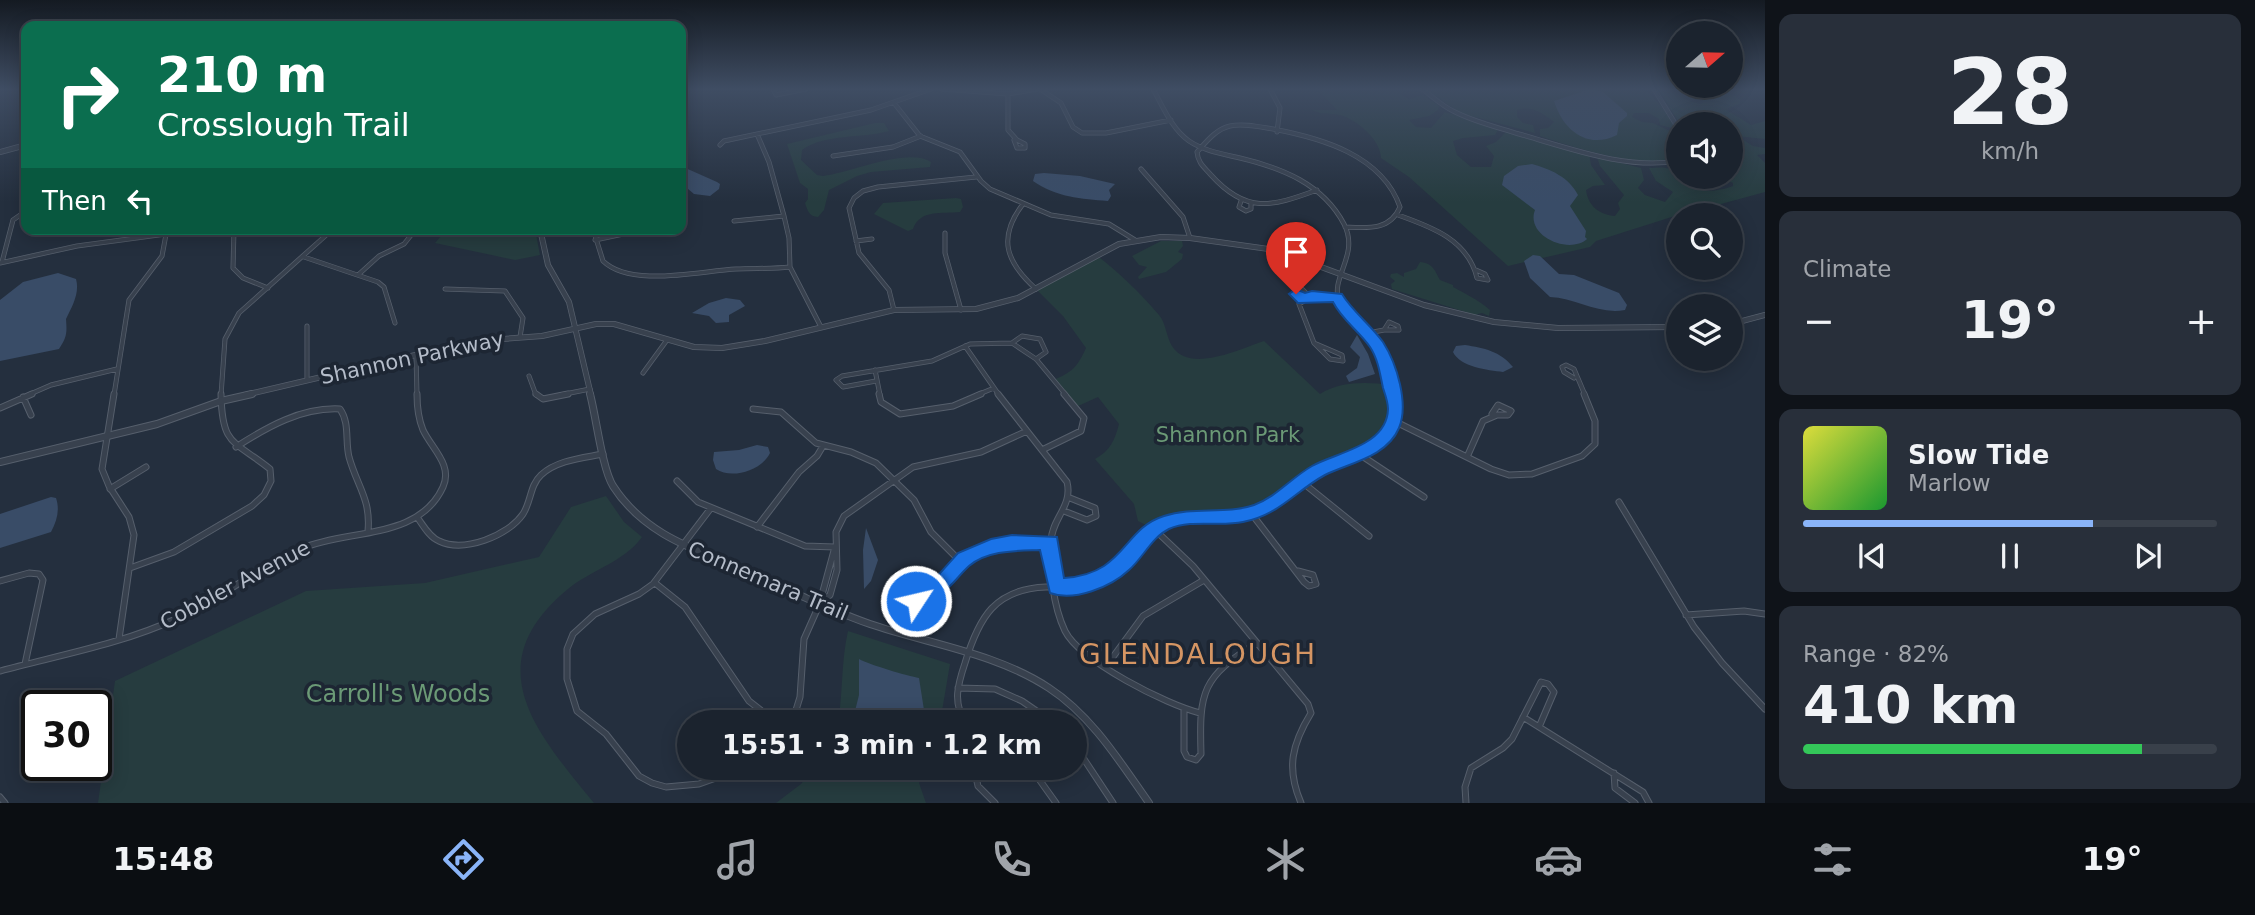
<!DOCTYPE html>
<meta charset="utf-8">
<style>
:root{--surface:#1b232e;--page:#282f3a;--text:#f1f3f6;--muted:#a0a4aa;--line:#39404a;--accent:#8ab4f8}
body{margin:0;font-family:"DejaVu Sans",sans-serif;background:var(--page);color:var(--text);height:100vh;display:flex;flex-direction:column;font-size:26px;white-space:nowrap}
*{box-sizing:border-box;margin:0}
p{font-size:23px;color:var(--muted)}
.icon{flex:none;width:38px;height:38px;fill:none;stroke:currentColor;stroke-width:2;stroke-linecap:round;stroke-linejoin:round}
.map{position:relative;flex:1;overflow:hidden}
.drawer{display:flex;flex-direction:column;gap:14px;padding:14px;background:#0f1319;width:490px}
.drawer>*{flex:none}
.top-card{position:absolute;left:21px;top:21px;width:665px;height:214px;border-radius:14px;box-shadow:0 4px 18px #0003,0 0 0 2px var(--line);background:#0b6e4f;color:#fff;overflow:hidden}
.needle{width:46px;rotate:70deg}
.controls{position:absolute;left:1666px;top:21px;display:grid;gap:14px}
.controls a{display:grid;place-items:center;width:77px;height:77px;border-radius:50%;background:var(--surface);box-shadow:0 4px 18px #0003,0 0 0 2px var(--line);font-size:35px}
.speed{position:absolute;left:21px;top:690px;display:flex;gap:14px;font-size:35px;font-weight:700;text-align:center}
.speed>*{display:grid;place-content:center;width:91px;height:91px;border-radius:50%;background:var(--surface);box-shadow:0 4px 18px #0003,0 0 0 2px var(--line);line-height:1}
.speed .limit{border:4px solid #111;border-radius:10px;background:#fff;color:#111}
.pin{position:absolute;display:grid;place-items:center;width:60px;height:60px;color:#fff;margin:-72px -30px;border-radius:50% 50% 50% 0;rotate:-45deg;box-shadow:0 0 7px #0007}
.pin .icon{rotate:45deg}
.me{position:absolute;width:77px;margin:-38px;rotate:55deg;stroke-linejoin:round;filter:drop-shadow(0 0 5px #0008)}
.turn{display:flex;align-items:center;gap:24px;height:147px;padding:0 21px;font-size:32px}
.turn .icon{width:91px;height:91px;stroke-width:2.5}
.turn b{display:block;font-size:49px;line-height:60px}
.then{display:flex;align-items:center;height:66px;padding:0 21px;background:#0003;gap:14px;font-size:26px}
.big{font-size:52px;font-weight:700;line-height:1.1}
.drawer .card{flex:1;display:flex;flex-direction:column;justify-content:center;gap:10px;min-width:0;padding:0 24px;border-radius:14px;background:var(--page)}
.drawer .dial{align-items:center;gap:0}
.dial b{font-size:91px;line-height:1}
.song{display:flex;align-items:center;gap:21px}
.cover{width:84px;height:84px;border-radius:10px;background:linear-gradient(135deg,hsl(60 70% 55%),hsl(130 70% 35%))}
.played{height:7px;border-radius:4px;background:linear-gradient(90deg,var(--accent) 70%,var(--line) 70%)}
.keys{display:flex;justify-content:space-around;direction:ltr}
.heat{display:flex;justify-content:space-between;align-items:center;font-size:38px;direction:ltr}
.charge{height:10px;border-radius:5px;background:linear-gradient(90deg,#34c759 82%,var(--line) 0)}
.trip{position:absolute;left:677px;top:710px;width:410px;height:70px;border-radius:35px;background:var(--surface);box-shadow:0 4px 18px #0003,0 0 0 2px var(--line);font-weight:700;line-height:70px;text-align:center}
.dock{display:flex;height:112px;justify-content:space-around;align-items:center;background:#0b0e12;color:var(--muted)}
.dock .icon{width:49px;height:49px}
.dock .current{color:var(--accent)}
.dock b{font-size:32px;color:var(--text)}
main{display:flex;flex:1;min-height:0}
.map>svg:first-child{display:block}
</style>
<main>
<div class="map">
<svg width="1765" height="803" viewBox="0 0 1765 803">
<rect width="100%" height="100%" fill="#242f3e"/>
<path fill="#263c3f" d="M1317,89H1405L1400,94L1409,99L1423,95L1439,106L1438,110L1429,116L1409,120L1416,127L1431,128L1445,112L1499,128L1495,135L1463,138L1453,141L1457,155L1471,167H1491L1494,156L1486,146L1496,142L1507,131L1589,153L1591,165L1605,185L1593,186L1586,190C1588,206 1600,215 1615,216L1620,209L1618,203L1624,195L1600,166L1597,157L1641,168L1644,180L1638,188L1645,195L1665,202L1673,192L1656,181L1649,168C1654,168 1661,167 1666,168C1696,176 1690,201 1733,186V183L1721,177H1731V150L1733,147L1731,145V124H1680L1658,89C1682,89 1681,101 1701,104L1704,100L1700,89H1744L1746,94L1731,93L1740,100V104L1725,109L1751,125L1765,121V139L1737,136L1753,146L1765,148V154L1757,155L1765,163V192L1710,207L1716,215H1678L1596,241L1590,247L1508,266L1409,177L1381,158C1381,140 1356,119 1340,115C1330,113 1321,115 1312,110H1337Z
M1426,89H1645L1662,107L1676,129L1660,125L1659,119L1649,113H1634L1632,117L1642,122L1653,123L1678,135V154C1654,174 1569,146 1540,136V129L1548,128L1554,122C1543,113 1531,105 1517,110V117L1523,123L1533,125L1535,133L1460,113Z
M875,123H884L889,131C861,139 826,133 802,150L801,160L817,175L823,176C851,173 907,147 931,162L930,167L871,172L857,176L829,190L824,210L818,217C809,216 808,212 805,203L808,199V189L800,183L787,144Z
M956,198L961,199L963,207L960,212C942,214 920,209 913,229L908,231L874,214L883,203Z
M447,229H535L540,255L515,260L435,243Z
M1161,241H1182L1183,246L1178,252L1183,254L1182,259L1166,272L1139,279L1138,277L1147,267L1139,265L1132,256Z
M1096,255C1119,272 1140,293 1159,315C1166,323 1166,336 1172,346C1189,374 1240,349 1264,341L1320,394C1341,381 1367,382 1391,385L1394,421L1359,454L1326,467L1251,513L1182,518L1154,529L1138,521L1134,504L1095,459C1110,451 1115,440 1119,424L1098,397L1076,407L1053,380C1072,373 1078,366 1086,348L1063,316L1036,289Z
M1420,262C1433,263 1435,271 1440,280L1453,285V287C1463,292 1483,303 1490,310L1489,316L1482,313L1475,315L1392,289L1391,284L1395,281L1390,277L1391,274L1397,273L1404,277V273L1416,269Z
M606,496L624,522L642,537C624,562 591,570 568,589C476,665 536,732 594,803H98L115,681L306,591L425,583L539,557L571,507Z
M848,631L950,664L940,723H838C843,692 841,662 848,631Z
M815,768H924L919,783L926,803H776L801,784Z"/>
<path fill="#394c67" d="M1590,89L1603,92L1627,113V116L1619,123L1617,135C1587,150 1563,130 1554,101Z
M1532,164C1550,169 1569,177 1578,195L1570,206L1586,231L1585,237L1587,239C1569,255 1525,236 1535,210L1502,185L1504,176L1518,166Z
M681,166L717,182L720,184L719,189L710,196L694,194L681,183Z
M1044,173L1080,176L1115,184L1109,190L1111,196L1108,201C1082,199 1055,197 1033,181L1035,174Z
M1533,255L1540,256L1559,274L1574,275L1619,293L1627,305L1625,310C1598,315 1576,298 1550,297L1530,278L1524,261Z
M58,273L76,279C80,293 72,307 66,319C67,333 67,337 59,349L0,361V300L23,282Z
M726,298L740,300L745,306L729,315V322L716,323L709,316L692,313L709,303Z
M1357,335L1368,354L1375,374L1349,382L1346,376L1357,368L1360,357L1350,347Z
M1465,345C1484,348 1500,351 1513,367L1503,372C1488,370 1460,367 1453,352L1456,346Z
M757,445L768,447L770,453C762,470 732,480 716,469L713,460L714,452L739,450Z
M51,497L56,498C60,510 57,521 51,532L0,548V514Z
M866,528L878,560L871,581L864,589L863,550Z
M859,659C870,665 908,676 919,678L924,710L923,723H852L859,695Z"/>
<g fill="none" stroke-linecap="round" stroke-linejoin="round">
<g stroke="#565f6c" stroke-width="5">
<path id="minor-far1" d="M773,89L776,95L806,89
M942,89L1008,94L1037,89
M1040,89L1061,103L1073,127L1082,133H1106L1171,120
M1153,89C1163,107 1172,129 1189,141C1204,151 1223,154 1240,158C1282,168 1323,184 1344,224C1360,255 1330,277 1339,301C1345,315 1359,322 1368,332C1383,349 1392,374 1395,395
M1270,89L1280,108L1277,132
M1422,89C1432,96 1442,106 1453,111C1474,122 1497,127 1519,134C1569,148 1626,170 1678,161
M1654,89L1678,128
M1008,94V130L1017,140L1025,144V148H1017L1014,140
M894,103L920,136L960,152L981,181L990,189L1051,215L1109,224L1135,240
M757,134L769,162L784,216L789,238L790,267L821,327
M720,145L724,141L871,110L931,89
M833,156L893,147L921,136
M1141,169L1183,217L1190,238
M1317,190C1271,207 1246,214 1211,175C1204,167 1198,163 1197,152C1206,142 1216,129 1230,126C1244,123 1260,127 1273,129C1321,138 1382,155 1400,207C1390,231 1367,228 1345,227
M1241,201L1239,207L1246,211L1251,209V203
M1023,204C997,238 1006,262 1036,289
M1398,215C1432,227 1468,240 1477,278L1488,280L1485,274L1476,270
M734,221L784,216
M234,229L233,268L243,278L268,288
M593,229L603,261C631,288 699,271 736,269C754,268 772,269 790,267
M541,232L555,229
M945,233V253L961,310
M595,240L628,233
M856,241L872,239
M304,257L378,282L384,287L395,323
M2,262L13,220L26,211
M0,263L77,246L166,234
M358,275L379,256L404,244L416,229
M445,289L505,291L523,318L520,337
M1303,299L1294,289H1302L1309,296
M894,310L889,290L859,253L849,208L854,198L863,191L878,187L976,177
M1389,322L1398,326L1399,330H1384Z
M307,326V380
M1368,333L1384,330
M1012,343L1022,336L1040,339L1046,352L1036,359
M1314,343L1342,355L1343,361L1330,359Z
M1314,343L1299,304L1312,296L1337,297
M965,346L999,395
M416,355L417,395
M875,370L880,395
M643,373L667,340
M529,376L536,395
M1574,378L1564,372L1562,367L1566,365L1574,369L1585,395
M876,381L843,387L836,380L842,376L932,361L970,344L1012,343L1036,359L1066,395
M28,395L51,385L117,369
M114,395L129,300L162,256L167,229
M221,395L225,339L239,313L333,229
M560,395L590,389
M977,395L994,388"/>
</g>
<g stroke="#565f6c" stroke-width="7">
<path id="minor" d="M114,394L102,469L109,486L129,517L134,535L119,639
M536,394L543,399L568,394
M879,394L881,402L900,414L953,406L981,394
M998,394L1067,482C1073,506 1052,518 1051,541C1049,568 1053,606 1065,631C1080,661 1167,705 1200,713
M23,397L31,415
M0,408L32,394
M753,409L781,412L816,443L851,452L876,463L914,500L931,532L961,562
M1394,421L1491,469L1509,475L1532,474L1582,456L1595,444V421L1584,394
M236,447C267,427 302,407 340,409C350,423 345,441 349,457C357,486 371,499 368,531
M1042,450L1081,431L1084,418L1064,394
M1359,454L1424,497
M1467,457L1483,421L1497,415H1508L1511,411L1498,405L1492,414
M677,481L698,502L805,546L835,547
M1302,482L1369,536
M110,489L146,467
M1619,502L1694,627L1722,663L1765,709
M711,508L653,584L639,594L595,614L573,634L567,649V679L577,711L606,734L639,776L652,783L666,787L699,784L744,768
M1064,511L1087,520L1096,516L1095,508L1070,498
M1251,513L1304,582L1309,586L1316,584L1313,575L1298,571
M417,517C423,525 429,537 439,541C464,553 508,536 523,514C531,502 530,485 541,475C557,460 583,458 603,454
M757,527L799,472L817,456L823,446
M1154,529L1193,566L1308,704L1311,713C1292,744 1286,768 1301,803
M1051,544L1058,577L1057,586
M130,568L174,552L252,506L264,495L271,481L270,469C234,440 222,447 221,394
M0,581L29,573L39,574L43,580L25,664
M655,583L685,607L749,701L777,723
M938,587L921,592L916,598L917,604L923,607C937,602 940,584 949,573C975,543 1015,544 1051,542
M820,602L835,547
M1686,615L1744,611L1765,614
M1107,665L1143,616L1204,580
M0,671C60,655 122,644 178,618C222,599 258,566 303,548C348,529 419,540 443,487C453,465 432,449 423,430C418,418 417,406 417,394
M958,688L995,689L1022,701L1054,723
M1184,711V751L1187,757L1196,760L1201,754C1199,691 1202,677 1257,643
M1523,717L1643,792L1649,803
M792,723L800,697L804,639L820,603L830,595L837,570L836,532L844,516L913,467L981,452L1027,431
M966,723C952,703 958,684 965,663C979,617 995,589 1046,587C1064,586 1082,587 1099,580C1128,569 1138,534 1167,522C1192,512 1220,520 1246,514C1275,508 1292,484 1318,471C1340,458 1370,455 1387,434C1397,422 1397,408 1395,394
M1074,744L1113,803
M974,768L978,786L995,803
M1031,768L1056,803
M1614,773L1615,788L1635,803
M0,797L5,803
M1466,803L1465,787L1471,768L1503,748L1512,739L1541,682L1548,684L1554,692L1539,727"/>
</g>
<g stroke="#565f6c" stroke-width="6">
<path id="tertiary-far1" d="M0,152L26,145
M540,229L548,265L569,302L591,395
M1731,324L1765,315
M245,395L475,341L542,336L596,324H614L694,347L722,348L765,341L894,310L976,309L1018,298L1119,244L1161,237L1190,238L1275,250L1424,305L1494,322L1558,328L1678,327"/>
</g>
<g stroke="#565f6c" stroke-width="8">
<path id="tertiary" d="M590,394C596,416 602,468 613,486C642,531 687,547 734,566C779,585 824,608 870,624C929,644 996,653 1049,688C1092,716 1120,762 1149,803
M0,462L157,424L221,401L252,394"/>
</g>
<use href="#minor-far1" stroke="#38414e" stroke-width="3.5"/>
<use href="#minor" stroke="#38414e" stroke-width="5"/>
<use href="#tertiary-far1" stroke="#38414e" stroke-width="4.5"/>
<use href="#tertiary" stroke="#38414e" stroke-width="6"/>
</g>
<linearGradient id="sky" x2="0" y2="1"><stop stop-color="#141a22"/><stop offset="0.44" stop-color="#3f4d63"/><stop offset="1" stop-color="#3f4d63" stop-opacity="0"/></linearGradient>
<rect width="1765" height="202" fill="url(#sky)"/>
<path fill="#1a73e8" stroke="#114b97" stroke-width="2" d="M1296,289L1305,293L1312,291L1342,294C1353,312 1371,325 1383,342C1397,364 1409,404 1399,428C1387,457 1349,463 1325,475C1294,492 1281,514 1243,522C1219,527 1192,519 1169,529C1152,537 1143,558 1129,570C1111,587 1074,602 1050,593L1040,550C1017,551 988,550 969,566C952,582 950,592 926,600L923,607L916,609L909,607L907,601L912,588L933,581L958,553L991,539L1012,535L1057,537L1064,578C1126,574 1122,529 1164,516C1194,506 1225,515 1254,505C1276,497 1291,478 1312,466C1337,452 1387,446 1388,409C1388,402 1385,394 1383,388C1380,374 1378,359 1370,347C1359,331 1342,320 1333,302L1298,303L1289,294Z"/>
<g text-anchor="middle" stroke-width="7" stroke-linejoin="round" paint-order="stroke">
<g font-size="21" fill="#b4bcc9" stroke="#1d2633">
<text transform="translate(412 358) rotate(-12)" y="7">Shannon Parkway</text>
<text transform="translate(768 581) rotate(23)" y="7">Connemara Trail</text>
<text transform="translate(235 585) rotate(-28)" y="7">Cobbler Avenue</text>
</g>
<g font-size="21" fill="#6b9a76" stroke="#1d2633">
<text x="1228" y="442">Shannon Park</text>
</g>
<g font-size="24" fill="#6b9a76" stroke="#1d2633">
<text x="398" y="702">Carroll's Woods</text>
</g>
<g font-size="28" letter-spacing="2" fill="#d59563" stroke="#1d2633">
<text x="1198" y="664">GLENDALOUGH</text>
</g>
</g>
</svg>
<div class="controls">
<a><svg class="needle" viewBox="-14 -14 28 28"><path d="M0-13l5 13h-10z" fill="#e53935"/><path d="M0 13l5-13h-10z" fill="#a0a4aa"/></svg></a>
<a><svg class="icon" aria-label="sound" viewBox="0 0 24 24"><path d="M4 9h4l5-4v14l-5-4H4zM17 9q2 3 0 6"/></svg></a>
<a><svg class="icon" aria-label="search" viewBox="0 0 24 24"><circle cx="10" cy="10" r="6"/><path d="M15 15l6 6"/></svg></a>
<a><svg class="icon" aria-label="layers" viewBox="0 0 24 24"><path d="M12 4l9 5-9 5-9-5zM3 14l9 5 9-5"/></svg></a>
</div>
<div class="speed"><div class="limit">30</div></div>
<div class="pin" style="left:1296px;top:294px;background:#d93025"><svg class="icon" aria-label="arrive" viewBox="0 0 24 24"><path d="M6 21V4h12l-3 4 3 4H6"/></svg></div>
<svg class="me" style="left:916px;top:601px" viewBox="-20 -20 40 40"><circle r="17" fill="#1a73e8" stroke="#fff" stroke-width="3"/><path d="M0-11L8 9 0 5-8 9z" fill="#fff"/></svg>
<div class="trip">15:51 · 3 min · 1.2 km</div>
<div class="top-card">
<div class="turn"><svg class="icon" aria-label="right" viewBox="0 0 24 24"><path d="M7 20v-9h11M14 6l5 5-5 5"/></svg><div><b>210 m</b>Crosslough Trail</div></div>
<div class="then">Then<svg class="icon" aria-label="left" viewBox="0 0 24 24"><path d="M17 20v-9H6M10 6l-5 5 5 5"/></svg></div>
</div>
</div>
<section class="drawer">
<div class="card dial"><b>28</b><p>km/h</p></div>
<div class="card"><p>Climate</p>
<div class="heat"><a>−</a><b class="big">19°</b><a>+</a></div>
</div>
<div class="card">
<div class="song"><i class="cover"></i><div><b>Slow Tide</b><p>Marlow</p></div></div>
<div class="played"></div>
<div class="keys"><svg class="icon" aria-label="previous" viewBox="0 0 24 24"><path d="M18 5L8 12l10 7zM5 5v14"/></svg><svg class="icon" aria-label="pause" viewBox="0 0 24 24"><path d="M8 5v14M16 5v14"/></svg><svg class="icon" aria-label="next" viewBox="0 0 24 24"><path d="M6 5l10 7-10 7zM19 5v14"/></svg></div>
</div>
<div class="card"><p>Range · 82%</p><b class="big">410 km</b><div class="charge"></div></div>
</section>
</main>
<nav class="dock">
<b>15:48</b>
<svg class="icon current" aria-label="directions" viewBox="0 0 24 24"><path d="M12 3l9 9-9 9-9-9zM9 14v-3h6M13 9l2 2-2 2"/></svg>
<svg class="icon" aria-label="music" viewBox="0 0 24 24"><path d="M9 18V5l10-2v13"/><circle cx="6" cy="18" r="3"/><circle cx="16" cy="16" r="3"/></svg>
<svg class="icon" aria-label="phone" viewBox="0 0 24 24"><path d="M5 4h4l2 5-3 2q2 4 5 5l2-3 5 2v4C11 20 4 13 5 4z"/></svg>
<svg class="icon" aria-label="climate" viewBox="0 0 24 24"><path d="M12 3v18M4 7l16 10M4 17L20 7"/></svg>
<svg class="icon" aria-label="car" viewBox="0 0 24 24"><path d="M5 17H2v-5l4-1 3-4h7l3 4 3 1v5h-3M9 17h6M6 11h13"/><circle cx="7" cy="17" r="2"/><circle cx="17" cy="17" r="2"/></svg>
<svg class="icon" aria-label="filters" viewBox="0 0 24 24"><path d="M4 7h16M4 17h16"/><circle cx="9" cy="7" r="2"/><circle cx="15" cy="17" r="2"/></svg>
<b>19°</b>
</nav>
